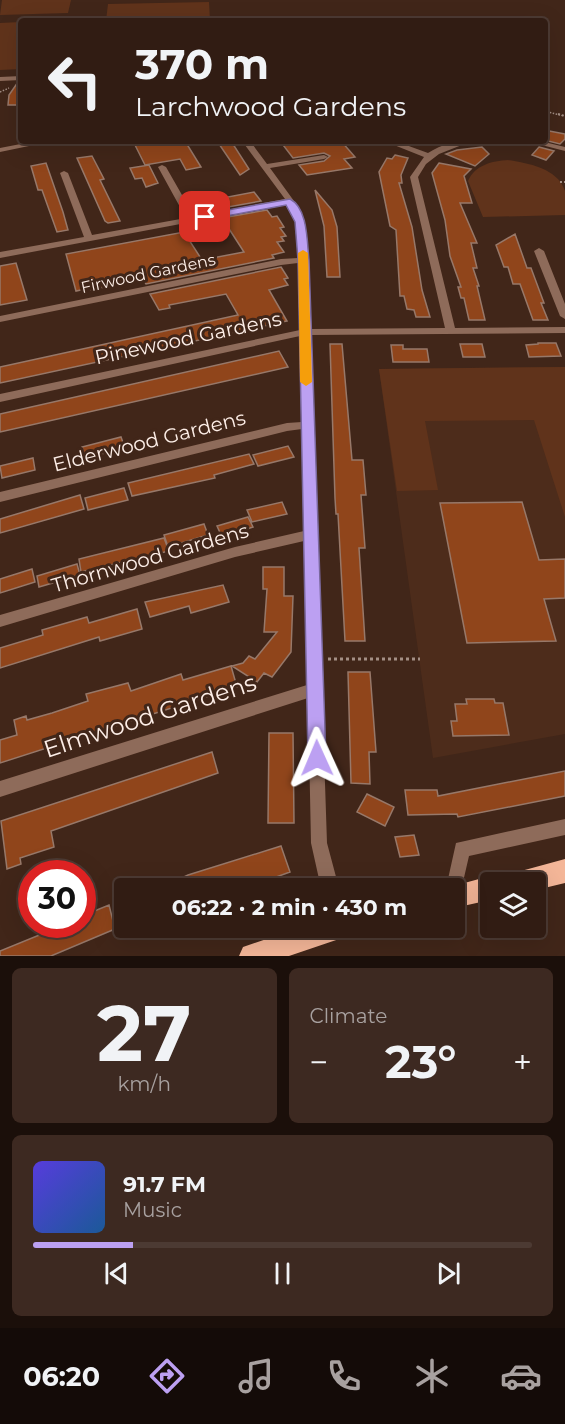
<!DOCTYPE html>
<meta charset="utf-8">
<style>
:root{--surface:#311c13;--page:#3d2921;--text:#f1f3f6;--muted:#a8a1a0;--line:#4c3a33;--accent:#bca0f2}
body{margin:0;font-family:Montserrat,sans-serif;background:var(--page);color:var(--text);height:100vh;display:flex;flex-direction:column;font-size:22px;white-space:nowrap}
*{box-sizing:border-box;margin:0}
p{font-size:20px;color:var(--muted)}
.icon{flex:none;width:33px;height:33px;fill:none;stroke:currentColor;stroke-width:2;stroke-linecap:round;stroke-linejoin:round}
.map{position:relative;height:956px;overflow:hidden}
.details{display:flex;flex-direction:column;gap:12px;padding:12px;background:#1b0f0a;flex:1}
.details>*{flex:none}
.hud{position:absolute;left:18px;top:18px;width:530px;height:126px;border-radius:6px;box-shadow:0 6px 24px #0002,0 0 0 2px var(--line);background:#311c13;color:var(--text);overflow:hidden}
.fabs{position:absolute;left:480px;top:872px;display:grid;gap:12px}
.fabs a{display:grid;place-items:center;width:66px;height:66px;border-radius:6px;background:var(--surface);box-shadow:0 6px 24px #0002,0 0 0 2px var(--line);font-size:30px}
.speed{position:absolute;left:18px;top:860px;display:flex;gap:12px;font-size:30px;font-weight:700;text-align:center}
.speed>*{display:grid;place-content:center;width:78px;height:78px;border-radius:50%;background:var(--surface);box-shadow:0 6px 24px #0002,0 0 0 2px var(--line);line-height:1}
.speed .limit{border:9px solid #d22;background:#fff;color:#111}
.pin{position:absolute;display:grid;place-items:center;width:51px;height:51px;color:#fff;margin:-26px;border-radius:12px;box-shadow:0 3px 9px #0006}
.me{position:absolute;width:66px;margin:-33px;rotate:359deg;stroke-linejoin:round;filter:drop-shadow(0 0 4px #0008)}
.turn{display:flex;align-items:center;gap:21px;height:126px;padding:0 18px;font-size:27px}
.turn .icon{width:78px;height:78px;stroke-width:2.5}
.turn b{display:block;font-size:42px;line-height:51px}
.big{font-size:45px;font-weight:700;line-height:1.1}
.details .tile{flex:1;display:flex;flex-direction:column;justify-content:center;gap:9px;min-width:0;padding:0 21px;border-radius:9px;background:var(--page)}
.details .dial{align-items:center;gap:0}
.dial b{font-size:78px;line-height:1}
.song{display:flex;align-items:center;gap:18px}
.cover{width:72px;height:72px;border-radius:9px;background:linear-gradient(135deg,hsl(250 70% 55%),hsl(210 70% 35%))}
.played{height:6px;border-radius:3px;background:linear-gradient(90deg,var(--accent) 20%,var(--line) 20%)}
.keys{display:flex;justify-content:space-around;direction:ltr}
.heat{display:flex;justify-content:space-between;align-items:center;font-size:33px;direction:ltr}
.details .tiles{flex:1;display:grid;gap:12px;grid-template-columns:1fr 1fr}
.tile:last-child{grid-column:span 2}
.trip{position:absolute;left:114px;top:878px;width:351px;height:60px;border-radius:6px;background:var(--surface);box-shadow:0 6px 24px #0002,0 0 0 2px var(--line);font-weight:700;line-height:60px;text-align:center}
.dock{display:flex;height:96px;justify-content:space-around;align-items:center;background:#140b08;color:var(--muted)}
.dock .icon{width:42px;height:42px}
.dock .on{color:var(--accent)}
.dock b{font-size:27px;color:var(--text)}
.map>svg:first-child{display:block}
</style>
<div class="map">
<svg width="565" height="956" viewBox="0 0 565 956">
<rect width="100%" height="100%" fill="#412619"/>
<path fill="#4d2c1b" d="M565,367V734L433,758L379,369Z"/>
<path fill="#60331b" d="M2,0H71L68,13L0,15Z
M209,2L210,21H106L108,4Z
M21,22V69L0,70V23Z
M508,160C527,163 558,168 565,191C565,198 565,208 565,215L483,217L468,181C475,165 492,161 508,160Z
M565,367V517L534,420L425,421L438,490L397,491L379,369Z"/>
<path fill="#90451b" stroke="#977869" stroke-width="1.5" d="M18,82H21V105H8L9,95Z
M544,130L565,134V139L560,144L544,140Z
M133,141H185L201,167L186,170L180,159L145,165Z
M217,141H231L249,169L240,175Z
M280,141H341L355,157L344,159L352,168L307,175L299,165L324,161L330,156L324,153L293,158Z
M482,147L489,154L475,166L446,154L457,150Z
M539,147L554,151L546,160L532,155Z
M395,155L408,158L401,175L402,183H399L412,227L422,290L430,317H416L414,310L407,309L404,296H400L396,230L390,226L379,172L387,158L392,159Z
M92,156L104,179L100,180L120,221L108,223L105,221L77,158Z
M46,163L63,212L68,230L57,232L42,190H38L31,166Z
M439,163L471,169L464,176L472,203H460L477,243H471L477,268H473L479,286H477L485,320H469L464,298H461L458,287H461L450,256L445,220L432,173Z
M149,165L158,183L146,187L142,178L135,179L130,168Z
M315,190L332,210L337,227L340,277H327L324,226Z
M254,192L261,201L217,209L212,200Z
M267,210L272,217L277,216L284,227L280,228L286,236L281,237L284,241L277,242L284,252L272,255L274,258L146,284L143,279L91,290L90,288L76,291L66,254L184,232L202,260L244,252L222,218Z
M515,234L527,268H531L544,303H541L548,320H533L520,284H513L508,267H504L496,245Z
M16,263L27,300L0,305V266Z
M281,267L288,278L284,279L288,285L269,290L287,321L0,383V367L238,315L226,294L169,305L170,308L159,310L150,294Z
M538,343H556L561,356L529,357L526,345L538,344Z
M330,344H342L352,460H363L366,495H361L365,548H359L365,641H345L338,514H336L335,498Z
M460,344H482L485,357H463Z
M391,345H403V349H427L429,362H393Z
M279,351L288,367L0,432V414Z
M121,437L125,448L85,458L82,447Z
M288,446L294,457L258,466L253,455Z
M249,454L254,464L214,475L215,478L132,496L128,483Z
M33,458L35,470L2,478L0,466Z
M124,488L128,500L88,510L85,498Z
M80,495L84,509L0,533V519Z
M282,502L287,514L252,522L247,510Z
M522,502L539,560L565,559V598L544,599L556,641L467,643L440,503Z
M248,517L253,527L222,537L217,526Z
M204,524L208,535L168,547L164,535Z
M164,538L169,551L81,572L79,559Z
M77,564L80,575L39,587L37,576Z
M263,567H284V596H293L291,652L272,677L264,673L257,682L232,666L243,663L249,656L255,659L277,632H264L267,589H263Z
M32,569L35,582L0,593V579Z
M223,585L229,602L191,613L189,606L150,617L145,602Z
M137,609L142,629L100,641L99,637L0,668V648L43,635L42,630L87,617L89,623Z
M231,666L237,687L0,763V740L17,735L14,720L26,716L27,720L52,713L88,701L86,694L128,683L131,691L181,674L183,680Z
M348,672H370L376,752H369L370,784L351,783Z
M466,699H494L495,703H503L509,735L453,736L451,721H457L455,704H467Z
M269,733H293L294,823H268Z
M212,752L218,773L51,831L54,847L20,858L21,864L7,869L1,821Z
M565,771V796L458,817L457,814L408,815L405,790H437L438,796Z
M367,794L394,807L385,826L357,812Z
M414,835L419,855L400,857L395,837Z
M281,846L290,872L251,886L250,882L233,888H161L188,875Z
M109,905L115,929L51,956H0V951L59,927L58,924H82V916Z"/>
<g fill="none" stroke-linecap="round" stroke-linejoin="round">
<path stroke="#a48f85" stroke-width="1.5" stroke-dasharray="1.5 1.5" stroke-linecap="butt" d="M0,92L9,88
M544,111L564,116"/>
<path stroke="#a48f85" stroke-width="2" stroke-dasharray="2 2" stroke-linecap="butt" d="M558,114L565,116
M560,182H565"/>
<path stroke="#a48f85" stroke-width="3" stroke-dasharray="3 3" stroke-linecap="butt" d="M328,659H420"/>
<path fill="#8e6b5a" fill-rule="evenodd" d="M21,76V80L0,81V77Z
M36,141H53L0,152V148Z
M242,141H250L267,164L324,155L328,157L324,159L270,168L294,201L304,222L310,329L445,328L410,177L424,157L384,141H395L428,153C442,144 456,141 472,141L439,154L426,164L418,177L455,328L565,327V333L310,335L327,843L339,888H321L311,843L308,698L0,797V781L307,685L304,541L235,557L0,627V615L235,547L304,531L302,429L287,431L0,502V492L287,423L302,422L300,336L0,402V394L300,330L298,263L281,265L0,322V316L281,259L298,258L296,222L287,204L0,258V252L84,237L60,173L64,171L68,173L92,235L186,218L158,167L162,165L166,167L194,216L285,199Z
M526,141H540L565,147V151Z
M539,248L544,251L565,304V319L560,316L534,251Z
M565,819V835L469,856L460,895L454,897V888H446L456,843Z"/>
<path fill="#f4b698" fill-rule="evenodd" d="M565,859V883L536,890V882H506L510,874Z
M490,876L499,882H490V900L454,908V888H446Z
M302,927H351L348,936L289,956H239L243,947Z"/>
</g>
<path fill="#bca0f2" stroke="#7a689d" stroke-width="1.5" d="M290,199C308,208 307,242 309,260L326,758L323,764L317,766L311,764L308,758L298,260L295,222L286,205L205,220L200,217L205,214Z"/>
<path fill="#f59e0b" d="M303,250L308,253L312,382L306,386L300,382L298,253Z"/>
<g text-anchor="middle" stroke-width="6" stroke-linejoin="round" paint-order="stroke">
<g font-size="16" fill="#fdeee7" stroke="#412619">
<text transform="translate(148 273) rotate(-12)" y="6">Firwood Gardens</text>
</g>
<g font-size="20" fill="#fdeee7" stroke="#412619">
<text transform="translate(188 338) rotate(-12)" y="7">Pinewood Gardens</text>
<text transform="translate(149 441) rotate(-14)" y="7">Elderwood Gardens</text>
<text transform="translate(150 558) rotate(-16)" y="7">Thornwood Gardens</text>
</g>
<g font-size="24" fill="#fdeee7" stroke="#412619">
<text transform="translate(150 716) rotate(-18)" y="8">Elmwood Gardens</text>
</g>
</g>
</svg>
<div class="fabs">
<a><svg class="icon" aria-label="layers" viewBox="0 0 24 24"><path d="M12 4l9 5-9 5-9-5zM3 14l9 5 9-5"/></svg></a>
</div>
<div class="speed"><div class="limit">30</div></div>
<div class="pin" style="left:205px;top:217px;background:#d93025"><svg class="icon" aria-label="arrive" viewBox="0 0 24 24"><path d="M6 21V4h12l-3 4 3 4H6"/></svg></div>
<svg class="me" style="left:317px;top:758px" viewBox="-20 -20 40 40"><path d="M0-17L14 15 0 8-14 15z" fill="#bca0f2" stroke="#fff" stroke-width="4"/></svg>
<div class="trip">06:22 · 2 min · 430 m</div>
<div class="hud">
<div class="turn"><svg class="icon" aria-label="left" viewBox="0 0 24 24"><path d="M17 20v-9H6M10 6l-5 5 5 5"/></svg><div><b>370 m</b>Larchwood Gardens</div></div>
</div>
</div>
<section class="details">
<div class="tiles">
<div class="tile dial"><b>27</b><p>km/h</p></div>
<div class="tile"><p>Climate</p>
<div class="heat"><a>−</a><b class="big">23°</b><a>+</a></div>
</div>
<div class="tile">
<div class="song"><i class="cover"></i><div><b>91.7 FM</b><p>Music</p></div></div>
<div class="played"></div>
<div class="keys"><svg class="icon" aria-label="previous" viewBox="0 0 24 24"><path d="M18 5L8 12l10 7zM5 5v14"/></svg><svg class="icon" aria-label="pause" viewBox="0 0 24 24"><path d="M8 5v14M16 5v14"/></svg><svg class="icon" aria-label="next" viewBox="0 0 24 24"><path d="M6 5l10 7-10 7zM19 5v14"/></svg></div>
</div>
</div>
</section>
<nav class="dock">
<b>06:20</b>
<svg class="icon on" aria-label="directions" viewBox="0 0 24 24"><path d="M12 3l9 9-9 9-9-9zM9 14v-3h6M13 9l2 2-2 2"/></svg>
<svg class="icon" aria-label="music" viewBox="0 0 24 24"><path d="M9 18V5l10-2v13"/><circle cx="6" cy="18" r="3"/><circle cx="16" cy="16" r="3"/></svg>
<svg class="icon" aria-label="phone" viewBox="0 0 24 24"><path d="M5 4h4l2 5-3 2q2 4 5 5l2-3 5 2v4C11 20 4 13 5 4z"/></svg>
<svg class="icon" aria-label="climate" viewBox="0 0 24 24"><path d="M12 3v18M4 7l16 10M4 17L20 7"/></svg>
<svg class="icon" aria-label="car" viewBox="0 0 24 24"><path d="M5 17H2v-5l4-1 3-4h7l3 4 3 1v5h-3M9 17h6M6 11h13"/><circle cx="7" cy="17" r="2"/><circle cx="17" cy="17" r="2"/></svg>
</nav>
